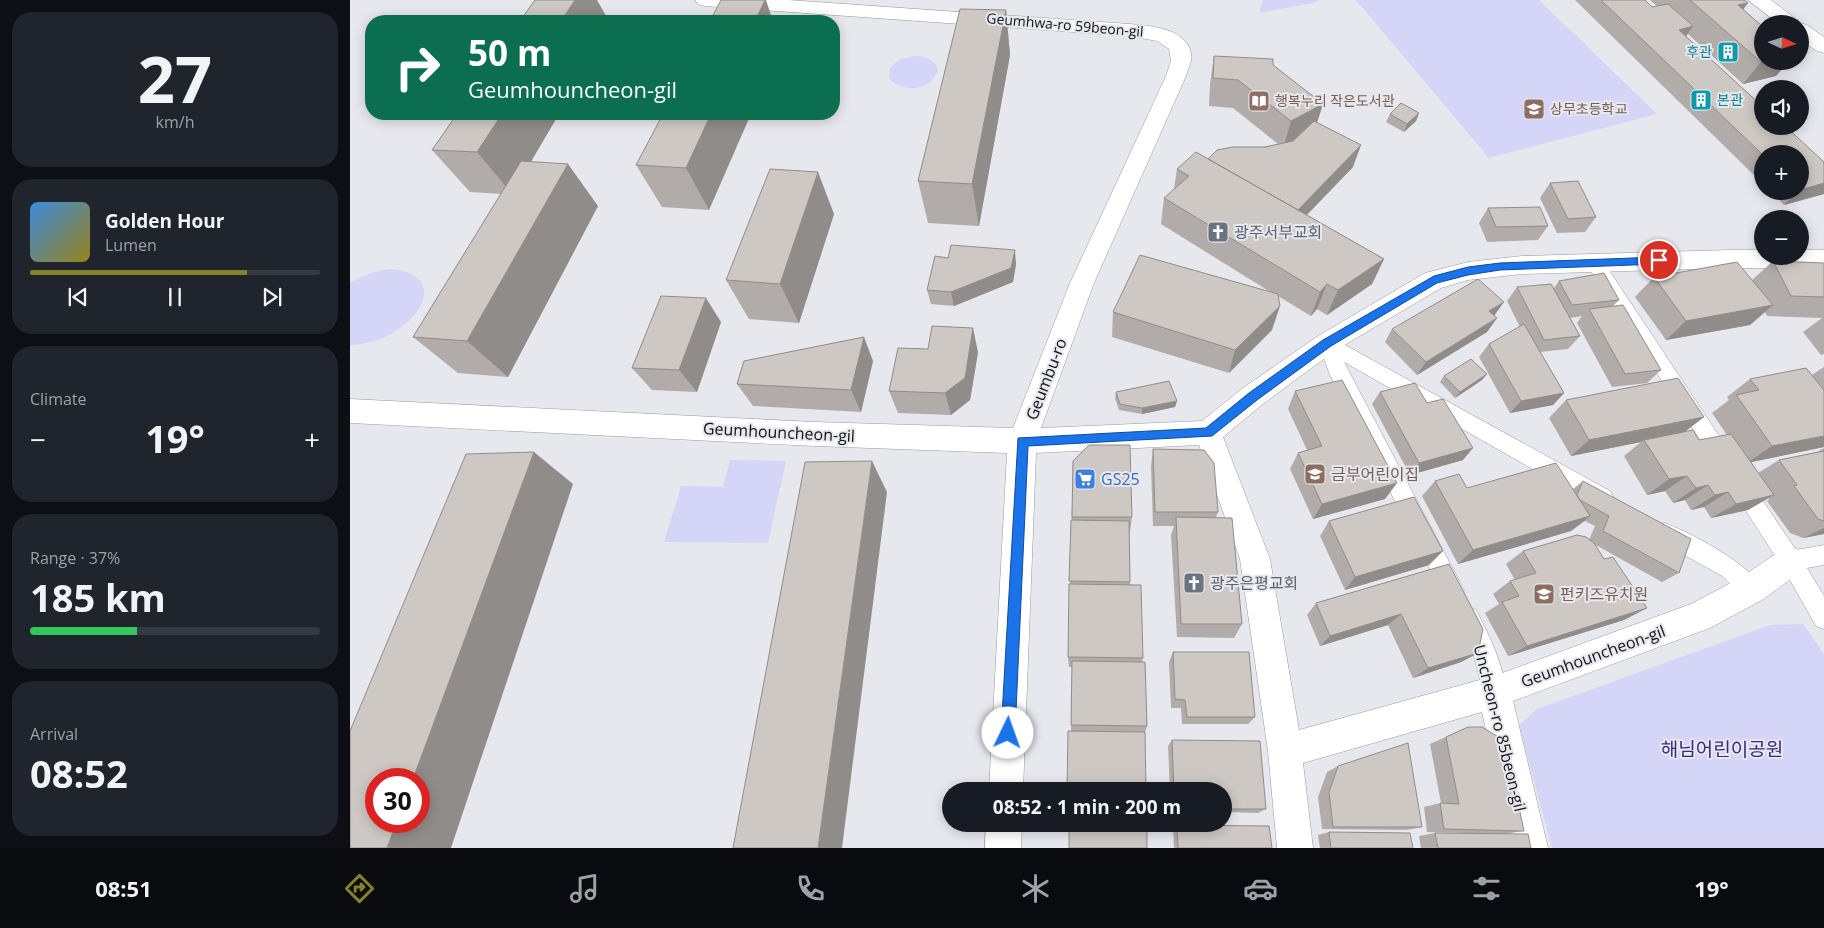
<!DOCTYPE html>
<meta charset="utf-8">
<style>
:root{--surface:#171b24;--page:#20242c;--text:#f1f3f6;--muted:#9ea1a6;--line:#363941;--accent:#84822b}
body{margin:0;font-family:"Open Sans","Noto Sans KR",sans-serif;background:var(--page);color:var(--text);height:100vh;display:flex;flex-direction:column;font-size:19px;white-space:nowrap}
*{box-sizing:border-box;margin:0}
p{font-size:16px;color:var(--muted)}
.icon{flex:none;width:28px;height:28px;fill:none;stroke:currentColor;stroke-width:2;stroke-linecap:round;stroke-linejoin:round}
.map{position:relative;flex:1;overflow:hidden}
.sheet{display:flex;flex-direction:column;gap:12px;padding:12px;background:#0d0f14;width:350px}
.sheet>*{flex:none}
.hud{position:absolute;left:15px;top:15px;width:475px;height:105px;border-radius:20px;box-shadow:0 2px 12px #0003;background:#0b6e4f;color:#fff;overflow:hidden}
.needle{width:32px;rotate:94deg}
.fabs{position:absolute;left:1404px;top:15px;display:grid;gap:10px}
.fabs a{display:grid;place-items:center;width:55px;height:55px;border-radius:50%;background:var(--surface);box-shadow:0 2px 12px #0003;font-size:25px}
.speed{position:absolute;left:15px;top:768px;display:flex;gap:10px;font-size:25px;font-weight:700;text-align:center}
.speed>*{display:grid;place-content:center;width:65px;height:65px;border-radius:50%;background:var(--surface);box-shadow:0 2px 12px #0003;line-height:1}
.speed .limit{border:8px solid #d22;background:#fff;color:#111}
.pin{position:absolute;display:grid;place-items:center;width:42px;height:42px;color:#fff;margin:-21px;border:2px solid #fff;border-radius:50%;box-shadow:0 1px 5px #0007}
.me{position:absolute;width:55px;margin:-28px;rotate:3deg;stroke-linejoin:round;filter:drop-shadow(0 0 4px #0008)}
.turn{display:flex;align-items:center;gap:18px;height:105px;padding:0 20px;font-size:22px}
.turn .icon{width:65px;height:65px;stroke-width:2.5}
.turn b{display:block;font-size:35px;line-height:42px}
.big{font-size:38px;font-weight:700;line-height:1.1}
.sheet .tile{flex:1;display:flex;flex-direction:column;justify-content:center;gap:8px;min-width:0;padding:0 18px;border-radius:20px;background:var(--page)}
.sheet .dial{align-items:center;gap:0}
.dial b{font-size:65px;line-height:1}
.song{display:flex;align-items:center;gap:15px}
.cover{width:60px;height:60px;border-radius:8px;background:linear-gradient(135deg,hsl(210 70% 55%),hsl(50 70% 35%))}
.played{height:5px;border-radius:2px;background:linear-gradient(90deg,var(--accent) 75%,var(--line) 75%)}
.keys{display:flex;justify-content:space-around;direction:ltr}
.heat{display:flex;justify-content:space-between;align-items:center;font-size:28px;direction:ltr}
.charge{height:8px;border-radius:4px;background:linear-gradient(90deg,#34c759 37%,var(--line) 0)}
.trip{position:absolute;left:592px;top:782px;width:290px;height:50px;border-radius:25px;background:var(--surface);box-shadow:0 2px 12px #0003;font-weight:700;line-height:50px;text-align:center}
.dock{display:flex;height:80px;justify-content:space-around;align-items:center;background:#090b0e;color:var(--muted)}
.dock .icon{width:35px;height:35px}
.dock .active{color:var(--accent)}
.dock b{font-size:22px;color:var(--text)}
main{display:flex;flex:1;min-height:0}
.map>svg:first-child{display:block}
</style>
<main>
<section class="sheet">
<div class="tile dial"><b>27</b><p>km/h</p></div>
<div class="tile">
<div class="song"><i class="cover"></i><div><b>Golden Hour</b><p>Lumen</p></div></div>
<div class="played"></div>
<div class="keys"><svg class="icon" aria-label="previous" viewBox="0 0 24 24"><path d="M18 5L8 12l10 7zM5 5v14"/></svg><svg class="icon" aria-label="pause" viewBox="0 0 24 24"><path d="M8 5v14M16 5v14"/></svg><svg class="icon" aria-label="next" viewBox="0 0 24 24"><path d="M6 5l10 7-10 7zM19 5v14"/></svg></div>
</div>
<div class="tile"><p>Climate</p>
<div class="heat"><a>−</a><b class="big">19°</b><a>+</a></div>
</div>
<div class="tile"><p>Range · 37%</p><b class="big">185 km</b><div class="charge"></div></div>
<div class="tile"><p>Arrival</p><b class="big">08:52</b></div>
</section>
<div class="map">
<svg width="1474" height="848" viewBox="0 0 1474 848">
<rect width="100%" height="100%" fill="#e7e7ee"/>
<path fill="#d5d5f8" d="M913,0H968L967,2L909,13Z
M1006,0H1189L1307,114L1139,158Z
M565,56C576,57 586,59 588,71C580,91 552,94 539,78L540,68L550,59Z
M38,269C88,271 81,308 47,330C33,340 17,344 0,345V282L21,273Z
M380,460L436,461L418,543L314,542L331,486L373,487Z
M1453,624L1474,654V848H1202L1169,725L1187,709L1395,634L1421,625Z"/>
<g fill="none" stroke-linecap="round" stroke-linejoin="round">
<g stroke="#99999f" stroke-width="1">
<path id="lane" d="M1245,256L1251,258L1381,454L1384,460L1381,466L1374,469L1367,466L1239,268L1236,263L1239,258Z
M977,335L1260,491L1264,498L1260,505L1253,508L1246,505L994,362L1114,590L1111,598L1103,601L1095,598L980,375L968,343L970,338Z
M1390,475L1397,477L1446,550L1474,545V565L1457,568L1474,596V629L1466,626L1433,568L1383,491L1380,484L1383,477Z
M1315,523C1341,533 1401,564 1412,589L1409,597L1401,600L1393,597L1372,576L1307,540L1304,533L1307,526Z
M1118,607L1126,610C1137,631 1162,678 1152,700L1144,704L1136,700L1122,650L1107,618L1110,610Z"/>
</g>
<g stroke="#99999f" stroke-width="1">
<path id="street" d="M345,0H438L780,24C800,26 836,28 841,53C843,61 838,68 836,76L744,283L691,428L852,421L893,388L968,336L1075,273L1118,262L1172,256L1380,250H1412V256H1450V250H1474V268H1380L1172,274L1118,280L1091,288L986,350L913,404L873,437L920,559L949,730L1144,676L1341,604L1390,578L1430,551L1441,547L1452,551L1456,561L1452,571L1412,600L1360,628L1163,701L1198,848H1162L1132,712L953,763L963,848H927L918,751L890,559L849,445L686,453L673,791H639L657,453L465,446L0,423V399L465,422L663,428L720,283L816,76L821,61L819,49L807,41L780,36L355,6L348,4Z
M1398,0H1421L1451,23L1457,25L1474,37V53L1467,51L1450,39V24H1429Z
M636,824H672L671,848H635Z"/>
</g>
<use href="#lane" fill="#fff" fill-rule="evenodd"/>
<use href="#street" fill="#fff" fill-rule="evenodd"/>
</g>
<path fill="#b1aca9" d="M1225,0H1295L1302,7L1307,6L1300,0H1394L1398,3L1393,9L1412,26V61H1439L1426,76L1393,84L1338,34L1336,36L1412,106V126H1435L1474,162V194L1434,205L1421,191H1450V154H1412V183Z
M656,10L660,55L629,226L578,223L568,181Z
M864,56L923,65L973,104L967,122L1003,167L957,215L1034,259L1022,284L977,315L967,309L961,316L928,296L922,330L879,373L762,337L763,312L922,293L811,224L814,198L824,189L827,169L858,159L928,144L883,108L859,106L860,84Z
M1069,113L1066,121L1054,132L1036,122L1040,114Z
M107,114L248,206L158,377L108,373L63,337L151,194L120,192L82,150Z
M313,114L359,210L312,207L286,165Z
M1200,183L1246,217L1235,232L1207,233L1190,198Z
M1138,208L1198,226L1188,240L1137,242L1129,223Z
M484,214L449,323L399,319L376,280Z
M1423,261L1474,263V354L1471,355L1453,332L1472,318L1417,316L1415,312L1400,325L1316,340L1285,297L1304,277L1402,280Z
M666,264L663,282L604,306L581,304L577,290Z
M1209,281L1269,300L1263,306L1311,370L1297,383L1262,387L1227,323L1232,316L1220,318L1230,336L1218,349L1190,352L1214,393L1203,405L1160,413L1129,357L1139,344L1170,327L1157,301L1167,287L1204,288Z
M1144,316L1147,318L1137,332L1067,375L1035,342L1042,329Z
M371,322L347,392L302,390L282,368Z
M628,352L620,400L601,415L548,413L539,391Z
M523,361L511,412L403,406L387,384Z
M1474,367V447L1401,462L1408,473L1429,460L1467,452L1474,448V534L1453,538L1440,533L1417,501L1419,500L1418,498L1398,510L1361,518L1354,507L1341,510L1335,500L1323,503L1315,491L1297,495L1274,456L1291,442L1221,456L1199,418L1216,400L1354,417L1335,431L1349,440L1377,435L1362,413L1379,400L1377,397L1400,379L1462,375Z
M1137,374L1132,380L1105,398L1090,382L1094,376Z
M945,391L1035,499L963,519L940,469L948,453L957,450L938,409Z
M766,392L827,401L825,407L792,414L769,410L765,398Z
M1030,392L1113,460L1060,475L1022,404Z
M803,449L868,512L866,517L892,624L884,638L827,637L821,535L824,526H803L801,466Z
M723,461L782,517L780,532H779L780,585L793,658L792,661L797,726L795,732L721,731L722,667H719L718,657Z
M1085,481L1117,488L1223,489L1233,481L1329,573L1312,582L1244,544L1254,559L1297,608L1274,620L1158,656L1135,613L1149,604L1143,594L1160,581L1165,580L1156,564L1173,551L1239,540L1245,526L1235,521L1221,531L1108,564L1072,496Z
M979,521L1079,565L995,590L970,536Z
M1099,564L1128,653L1111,662L1063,678L1038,625L970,646L957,615L966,603Z
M823,652L905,717L898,724H832L831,708H821L819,662Z
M1118,727L1174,831L1154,834L1077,832L1074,807L1091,803L1080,744Z
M822,740L916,809L908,813L874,812V791H820L818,746Z
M988,766L1072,827L1057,830L972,829L968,797L977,772Z
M827,825L922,848H824L823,828Z
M979,832L1063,848H970L968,835Z
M1085,833L1181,848H1071L1069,836Z"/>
<path fill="#908c89" d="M225,0H247L259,21H211Z
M415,0H416L423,21H405Z
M1398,3L1381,26L1371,28L1388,5Z
M656,10L660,55L629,226L622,184Z
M1343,26L1332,42L1329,30Z
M1414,61H1439L1426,76L1393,84L1411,62Z
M973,104L964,132L933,149L941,121Z
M1069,113L1066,121L1054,132L1057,124Z
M152,114H209L162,194L127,152Z
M361,114H401L359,210L336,168Z
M1011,145L1003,167L941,231L947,210Z
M218,164L248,206L158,377L117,341Z
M468,172L484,214L449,323L430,284Z
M1474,183V194L1434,205L1448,191H1450V190Z
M665,250L666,264L663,282L604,306L601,292Z
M1034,259L1022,284L977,315L988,290Z
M977,284L967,309L961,316L970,292Z
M356,298L371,322L347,392L329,370Z
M1154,302L1144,316L1139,311Z
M1423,305L1400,325L1316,340L1336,321Z
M930,306L922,330L879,373L885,350Z
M1147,318L1137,332L1067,375L1076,362Z
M623,328L628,352L620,400L601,415L595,393Z
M514,337L523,361L511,412L501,390Z
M1137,374L1132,380L1105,398L1110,392Z
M1214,393L1203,405L1160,413L1171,401Z
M827,401L825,407L792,414V408Z
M1354,417L1332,434L1294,440L1291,442L1221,456L1239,440Z
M1474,436V447L1397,463L1422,446Z
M1123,448L1113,460L1060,475L1069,463Z
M184,452L223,484L101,848H37L47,821H69V779H63Z
M522,461L537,492L492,848H468Z
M1337,476L1315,491L1297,495L1319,479Z
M1047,483L1035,499L963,519L972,504Z
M1358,485L1335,500L1323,503L1346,488Z
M1378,492L1354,507L1341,510L1365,495Z
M1424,495L1398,510L1361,518L1386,504Z
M1240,516L1221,531L1108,564L1123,550Z
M1474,528V534L1453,538Z
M1093,551L1079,565L995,590L1005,577Z
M1297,608L1274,620L1158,656L1177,646Z
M1051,614L1038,625L970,646L980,636Z
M1128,653L1111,662L1063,678L1078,668Z"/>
<path fill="#cec8c4" stroke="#908c89" d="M185,0H225L211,21H170Z
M371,0H415L405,21H360Z
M1251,0H1295L1302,7L1318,4L1343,26L1329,30L1412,106V126H1435L1474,162V183L1450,190V154H1412Z
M1340,0H1394L1398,3L1388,5L1412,26V61H1414L1411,62Z
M610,9L656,10L622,184L568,181Z
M864,56L923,59V65L973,104L941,121L888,80L863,78Z
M1051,103L1069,113L1057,124L1040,114Z
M107,114H152L127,152L82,150Z
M313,114H361L336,168L286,165Z
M964,121L1011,145L948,210L858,159L867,150L883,147H915L943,141Z
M846,152L1034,259L988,290L977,284L970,292L814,198L839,176L827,169Z
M171,161L218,164L117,341L63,337Z
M420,169L468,172L430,284L376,280Z
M1228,181L1246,217L1218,219L1200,183Z
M1190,207L1198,226L1146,227L1138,208Z
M601,245L665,250L661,268L601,292L577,290L585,256L598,258Z
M790,255L928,294L930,306L885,350L763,312Z
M1423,261L1474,263V297L1441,296Z
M1387,262L1423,305L1336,321L1304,277Z
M1254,273L1269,300L1222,305L1209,281Z
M1128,279L1154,302L1139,311L1147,318L1076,362L1042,329Z
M1201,284L1230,336L1194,340L1167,287Z
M311,296L356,298L329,370L282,368Z
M1273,305L1311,370L1275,374L1239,309Z
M1174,324L1214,393L1171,401L1139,344Z
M582,326L623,328L615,378L595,393L539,391L548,348L578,349Z
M514,337L501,390L387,384L394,361Z
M1121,359L1137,374L1110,392L1094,376Z
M1456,368L1474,390V436L1422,446L1386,395L1409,390L1400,379Z
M1328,378L1354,417L1239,440L1216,400Z
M992,380L1047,483L972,504L948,453L972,446L945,391Z
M819,381L827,401L792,408L770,404L766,392Z
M1065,383L1077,403L1093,399L1123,448L1069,463L1030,392Z
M1343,430L1349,440L1381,434L1424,495L1386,504L1378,492L1365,495L1358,485L1346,488L1337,476L1319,479L1294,440Z
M739,445H780L782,517H722L723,461Z
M803,449L854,450L864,463L868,512H805Z
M1474,451V521L1468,519L1444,486L1447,485L1429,460Z
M184,452L63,779H26V821H47L37,848H0V731L116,454Z
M522,461L468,848H383L455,462Z
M1206,463L1240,516L1123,550L1085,481L1109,474L1117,488Z
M1233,481L1341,539L1329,573L1253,531L1259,516L1230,500L1227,495Z
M1064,497L1093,551L1005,577L979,521Z
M826,517L882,518L892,624H831Z
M721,520L779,521L780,582L719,581Z
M1227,535L1236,537L1244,543L1254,559L1263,557L1297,608L1177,646L1152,602L1169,596L1160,581L1186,573L1173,551Z
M1099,564L1133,629L1128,653L1078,668L1051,614L980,636L966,603Z
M719,584L791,585L793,658L718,657Z
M823,652H899L905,717H837L835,700L825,699Z
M722,661L795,662L797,726L721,725Z
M1118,727H1132L1155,741L1174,831L1094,829L1090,803L1109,804L1096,737Z
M718,731L795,732L796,791H717Z
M822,740L910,741L916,809H874V791H824Z
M1058,743L1072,827H983L979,792L988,766Z
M719,824H797V848H719Z
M827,825L919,826L922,848H828Z
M979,832L1060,833L1063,848H981Z
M1085,833L1178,834L1181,848H1088Z"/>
<path fill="#1a73e8" stroke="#114b97" d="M1309,257L1314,260L1309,264L1150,270L1118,275L1087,283L981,346L907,400L862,436L678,446L665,733L663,738L658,740L653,738L651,733L668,438L856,428L899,393L973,340L1084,276L1118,267L1150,263Z"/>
<defs>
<g id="building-square" transform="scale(1.125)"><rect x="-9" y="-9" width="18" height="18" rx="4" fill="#0f9aa8" stroke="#e7e7ee"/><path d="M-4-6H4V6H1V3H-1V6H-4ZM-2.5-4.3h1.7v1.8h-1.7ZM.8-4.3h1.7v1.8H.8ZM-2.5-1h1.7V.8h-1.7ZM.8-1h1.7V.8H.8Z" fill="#fff"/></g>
<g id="library-square" transform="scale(1.125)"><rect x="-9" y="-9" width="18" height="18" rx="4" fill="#8d6e63" stroke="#e7e7ee"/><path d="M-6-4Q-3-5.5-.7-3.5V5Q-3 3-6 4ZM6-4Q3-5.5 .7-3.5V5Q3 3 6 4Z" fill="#fff"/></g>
<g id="school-square" transform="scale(1.125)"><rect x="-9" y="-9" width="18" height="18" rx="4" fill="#8d6e63" stroke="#e7e7ee"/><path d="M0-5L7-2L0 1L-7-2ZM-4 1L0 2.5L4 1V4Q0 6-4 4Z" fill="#fff"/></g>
<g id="church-square" transform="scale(1.125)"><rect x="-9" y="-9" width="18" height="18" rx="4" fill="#6b7280" stroke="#e7e7ee"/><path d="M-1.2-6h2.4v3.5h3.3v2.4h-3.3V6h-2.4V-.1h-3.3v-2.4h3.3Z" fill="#fff"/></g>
<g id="supermarket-square" transform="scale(1.125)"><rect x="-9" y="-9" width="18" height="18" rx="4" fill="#3f7fe0" stroke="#e7e7ee"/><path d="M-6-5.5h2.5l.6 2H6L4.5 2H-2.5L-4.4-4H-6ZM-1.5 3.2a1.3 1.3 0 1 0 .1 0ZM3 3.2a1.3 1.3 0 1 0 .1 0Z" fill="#fff"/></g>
</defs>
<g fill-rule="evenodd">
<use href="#building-square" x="1378" y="52"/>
<use href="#building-square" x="1351" y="100"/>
<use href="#library-square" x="909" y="101"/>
<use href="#school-square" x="1184" y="109"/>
<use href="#church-square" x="868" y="232"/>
<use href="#school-square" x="965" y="474"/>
<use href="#supermarket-square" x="735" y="479"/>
<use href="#church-square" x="844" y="583"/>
<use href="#school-square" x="1194" y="594"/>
</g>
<g text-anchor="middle" stroke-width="4" stroke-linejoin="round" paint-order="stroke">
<g font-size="14" fill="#131315" stroke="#e7e7ee">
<text transform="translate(715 25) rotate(5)" y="5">Geumhwa-ro 59beon-gil</text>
</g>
<g font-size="14" fill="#0d838f" stroke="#e7e7ee" text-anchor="end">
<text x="1362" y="57">후관</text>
<text x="1367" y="105" text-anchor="start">본관</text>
</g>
<g font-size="14" fill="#785e54" stroke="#e7e7ee" text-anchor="start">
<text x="925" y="106">행복누리 작은도서관</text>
<text x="1200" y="114">상무초등학교</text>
</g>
<g font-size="16" fill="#5b616d" stroke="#e7e7ee" text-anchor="start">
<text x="884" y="238">광주서부교회</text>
<text x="860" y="589">광주은평교회</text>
</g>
<g font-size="16" fill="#131315" stroke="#e7e7ee">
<text transform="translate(696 379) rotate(-69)" y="6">Geumbu-ro</text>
<text transform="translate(429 432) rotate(3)" y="6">Geumhouncheon-gil</text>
<text transform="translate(1243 656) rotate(-20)" y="6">Geumhouncheon-gil</text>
<text transform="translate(1150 728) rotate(76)" y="6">Uncheon-ro 85beon-gil</text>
</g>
<g font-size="16" fill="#785e54" stroke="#e7e7ee" text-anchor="start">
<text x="981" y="480">금부어린이집</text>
<text x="1210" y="600">펀키즈유치원</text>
</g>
<g font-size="16" fill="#366cbe" stroke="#e7e7ee" text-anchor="start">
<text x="751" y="485">GS25</text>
</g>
<g font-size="19" fill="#3b2980" stroke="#e7e7ee">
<text x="1372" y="756">해님어린이공원</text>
</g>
</g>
</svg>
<div class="fabs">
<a><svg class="needle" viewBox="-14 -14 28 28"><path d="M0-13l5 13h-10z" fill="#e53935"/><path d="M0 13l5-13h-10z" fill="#9ea1a6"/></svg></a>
<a><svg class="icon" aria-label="sound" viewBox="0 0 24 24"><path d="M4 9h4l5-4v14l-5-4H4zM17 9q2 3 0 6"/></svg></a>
<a>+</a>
<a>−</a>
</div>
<div class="speed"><div class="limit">30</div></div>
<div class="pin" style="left:1309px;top:260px;background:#d93025"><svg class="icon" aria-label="arrive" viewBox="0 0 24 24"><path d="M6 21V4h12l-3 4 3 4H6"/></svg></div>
<svg class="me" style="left:658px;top:733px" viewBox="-20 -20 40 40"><circle r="19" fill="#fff"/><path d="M0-13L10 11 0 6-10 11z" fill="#1a73e8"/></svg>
<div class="trip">08:52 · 1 min · 200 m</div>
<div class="hud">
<div class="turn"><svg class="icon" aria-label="right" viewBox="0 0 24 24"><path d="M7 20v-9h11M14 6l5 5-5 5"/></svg><div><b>50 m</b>Geumhouncheon-gil</div></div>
</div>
</div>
</main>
<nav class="dock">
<b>08:51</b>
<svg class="icon active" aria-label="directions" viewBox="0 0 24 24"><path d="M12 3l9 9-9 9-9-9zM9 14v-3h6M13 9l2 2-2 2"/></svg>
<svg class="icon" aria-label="music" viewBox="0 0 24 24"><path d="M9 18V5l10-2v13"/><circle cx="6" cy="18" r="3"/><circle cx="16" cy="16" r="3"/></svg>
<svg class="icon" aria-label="phone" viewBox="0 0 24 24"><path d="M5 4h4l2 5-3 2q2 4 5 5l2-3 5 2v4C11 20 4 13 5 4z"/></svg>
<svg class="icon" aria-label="climate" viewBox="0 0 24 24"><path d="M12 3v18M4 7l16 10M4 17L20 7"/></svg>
<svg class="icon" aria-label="car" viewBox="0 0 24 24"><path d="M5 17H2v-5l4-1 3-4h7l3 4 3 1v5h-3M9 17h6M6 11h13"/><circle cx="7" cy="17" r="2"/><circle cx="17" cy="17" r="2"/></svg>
<svg class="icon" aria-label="filters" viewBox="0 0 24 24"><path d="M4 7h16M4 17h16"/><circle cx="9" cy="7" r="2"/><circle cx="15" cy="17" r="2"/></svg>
<b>19°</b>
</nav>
